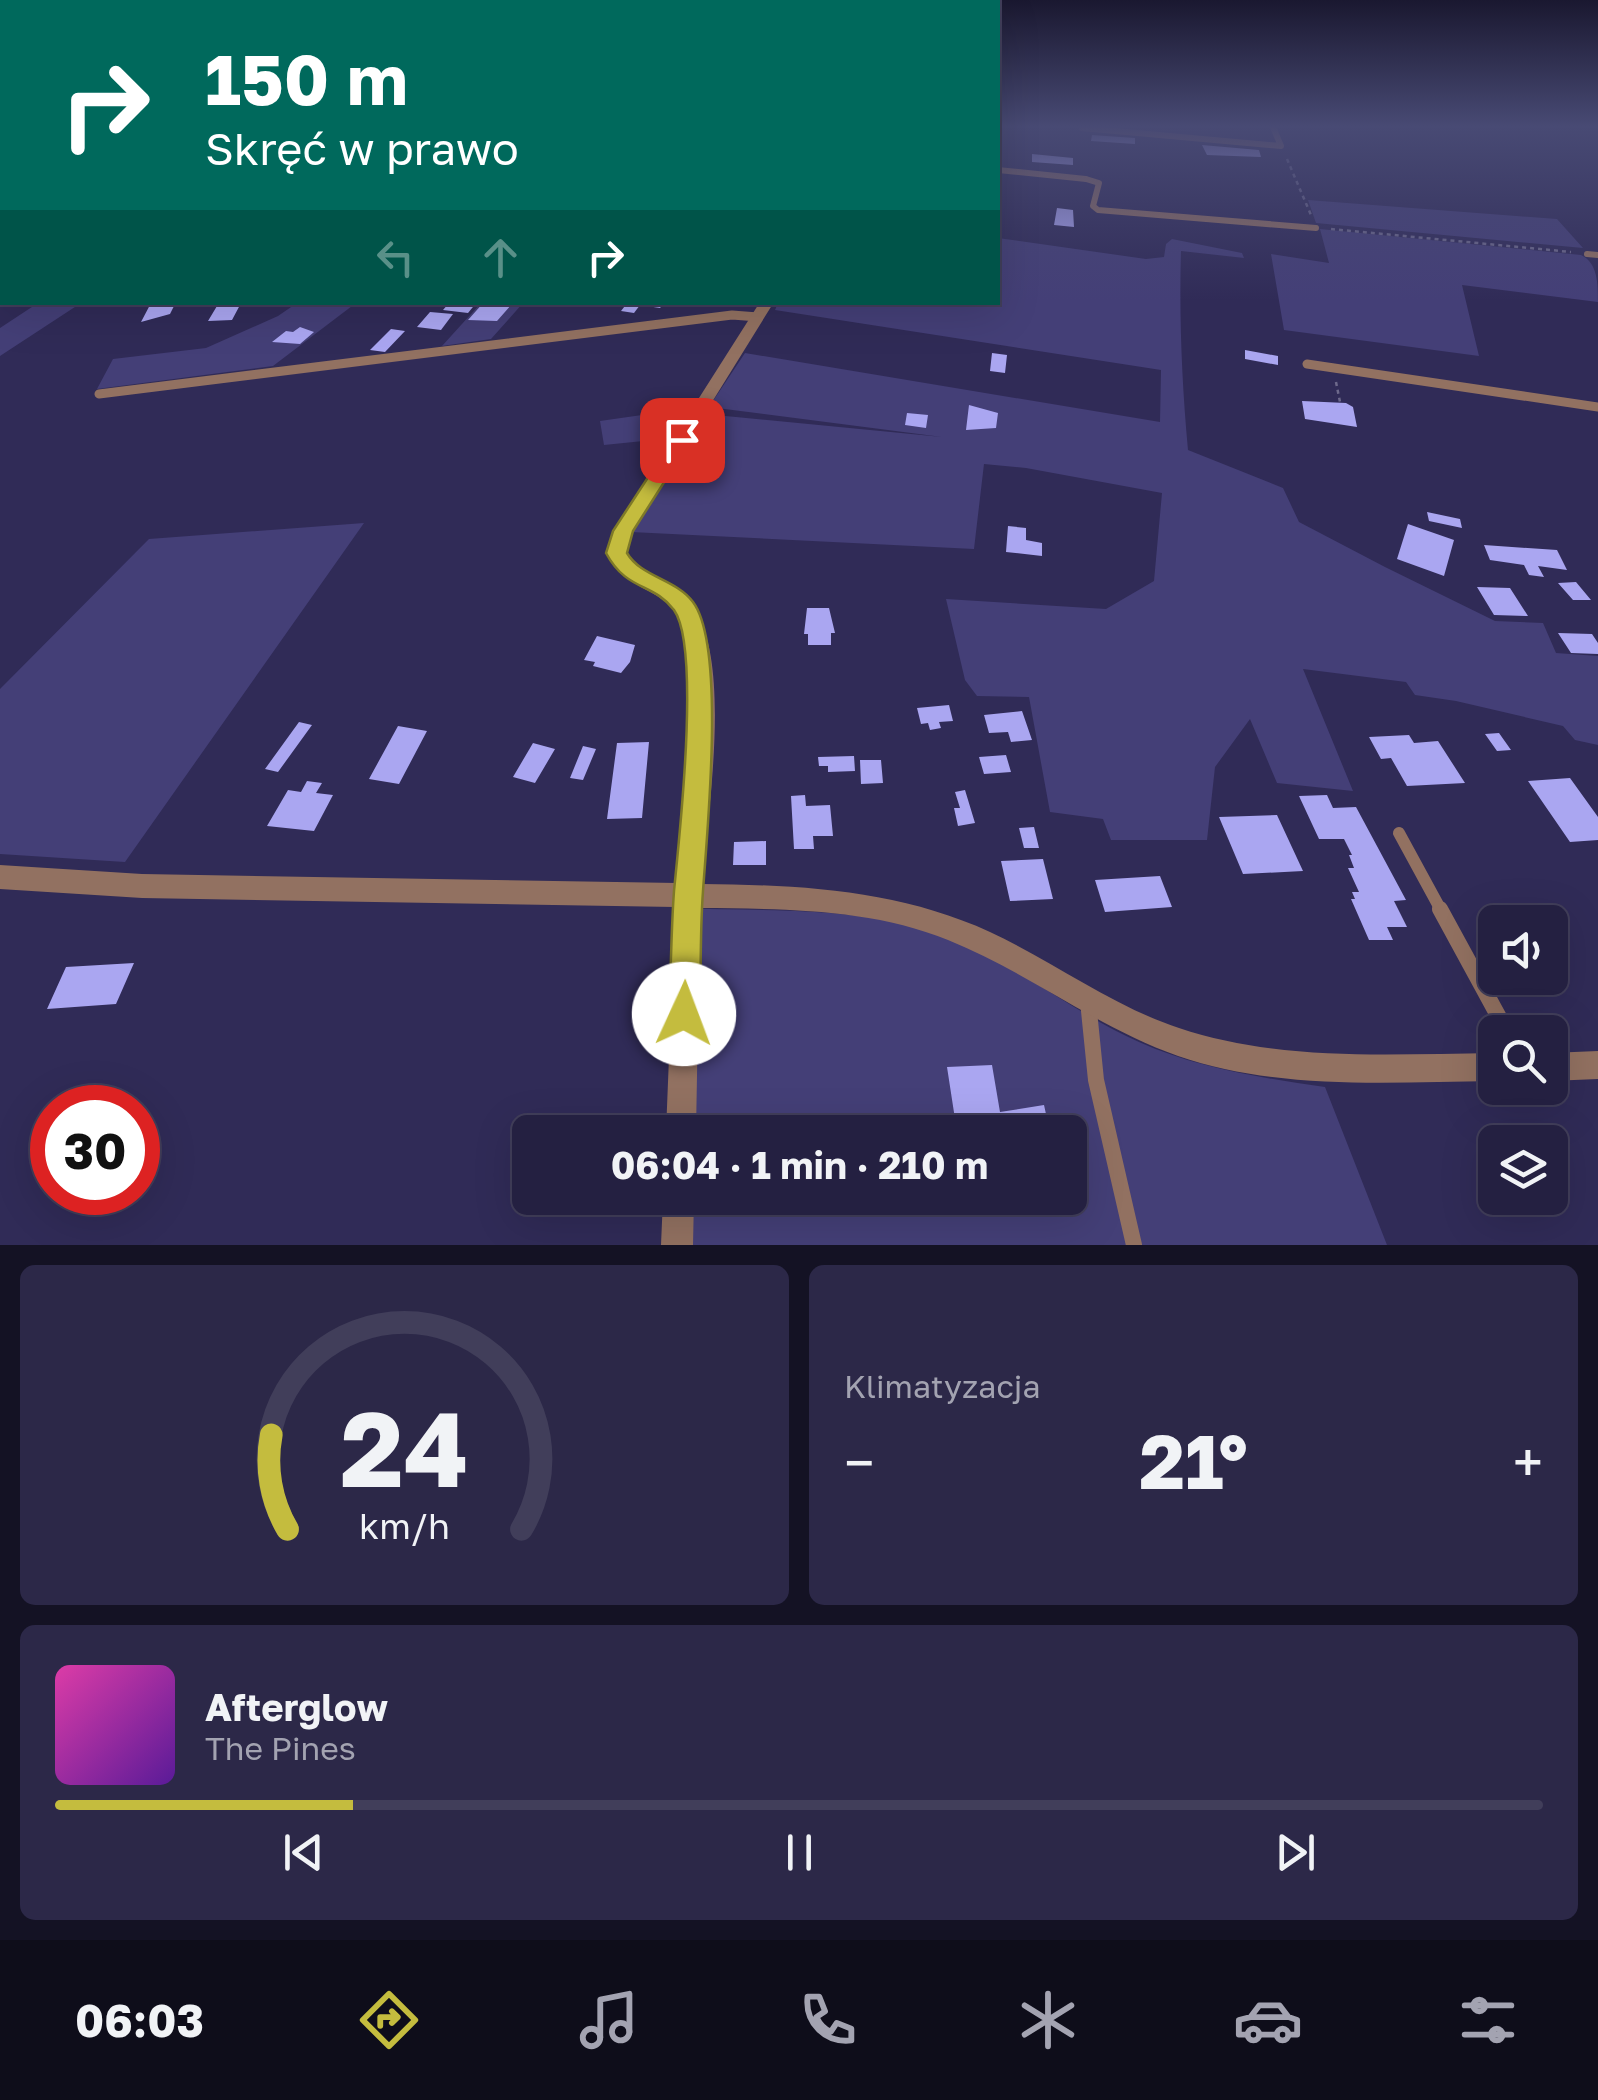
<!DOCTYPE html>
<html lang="pl">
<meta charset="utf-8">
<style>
:root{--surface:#242041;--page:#2c2848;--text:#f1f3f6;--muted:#a3a3b1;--line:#413e5a;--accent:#c4bc3e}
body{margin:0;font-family:"Golos Text",sans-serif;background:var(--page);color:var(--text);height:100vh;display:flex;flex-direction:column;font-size:38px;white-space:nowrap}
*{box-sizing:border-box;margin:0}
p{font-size:32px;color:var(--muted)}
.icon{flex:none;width:55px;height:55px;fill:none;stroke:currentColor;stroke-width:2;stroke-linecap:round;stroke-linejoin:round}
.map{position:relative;height:1245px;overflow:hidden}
.details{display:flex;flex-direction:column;gap:20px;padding:20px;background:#141224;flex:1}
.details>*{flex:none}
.hud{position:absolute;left:0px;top:0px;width:1000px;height:305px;box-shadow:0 10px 40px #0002,0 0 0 2px var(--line);background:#00695c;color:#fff;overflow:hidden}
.fabs{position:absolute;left:1478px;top:905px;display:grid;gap:20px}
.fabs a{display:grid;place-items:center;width:90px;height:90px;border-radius:15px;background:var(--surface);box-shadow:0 10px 40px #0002,0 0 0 2px var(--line);font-size:50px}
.speed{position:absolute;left:30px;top:1085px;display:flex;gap:20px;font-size:50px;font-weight:700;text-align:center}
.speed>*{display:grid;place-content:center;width:130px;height:130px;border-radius:50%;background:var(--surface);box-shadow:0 10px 40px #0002,0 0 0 2px var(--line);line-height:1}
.speed .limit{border:15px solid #d22;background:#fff;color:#111}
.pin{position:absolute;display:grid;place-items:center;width:85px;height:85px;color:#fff;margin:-42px;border-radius:20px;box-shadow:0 5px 15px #0006}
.me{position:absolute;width:110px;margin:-55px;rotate:2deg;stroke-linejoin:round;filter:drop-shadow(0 0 8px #0008)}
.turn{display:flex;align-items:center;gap:35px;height:210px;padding:0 40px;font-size:45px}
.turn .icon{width:130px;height:130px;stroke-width:2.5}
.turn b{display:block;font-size:70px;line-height:85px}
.lanes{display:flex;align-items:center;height:95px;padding:0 40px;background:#0003;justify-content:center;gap:50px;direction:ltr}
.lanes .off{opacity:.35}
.big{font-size:75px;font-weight:700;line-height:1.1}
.details .widget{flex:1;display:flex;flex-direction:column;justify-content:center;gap:15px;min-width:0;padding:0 35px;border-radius:15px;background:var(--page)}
.details .dial{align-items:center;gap:0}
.dial svg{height:260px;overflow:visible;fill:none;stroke:var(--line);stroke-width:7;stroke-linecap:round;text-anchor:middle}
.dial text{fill:var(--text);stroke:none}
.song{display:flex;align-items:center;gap:30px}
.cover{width:120px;height:120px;border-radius:15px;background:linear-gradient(135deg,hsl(320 70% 55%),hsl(270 70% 35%))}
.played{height:10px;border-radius:5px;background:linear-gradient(90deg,var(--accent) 20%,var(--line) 20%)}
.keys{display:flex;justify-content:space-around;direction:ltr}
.heat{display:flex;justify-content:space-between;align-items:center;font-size:55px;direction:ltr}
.details .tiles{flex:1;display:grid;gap:20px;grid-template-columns:1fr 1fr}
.widget:last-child{grid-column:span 2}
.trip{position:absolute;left:512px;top:1115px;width:575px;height:100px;border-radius:15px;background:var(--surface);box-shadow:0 10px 40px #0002,0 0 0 2px var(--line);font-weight:700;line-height:100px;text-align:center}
.dock{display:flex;height:160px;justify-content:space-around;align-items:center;background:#0e0d1a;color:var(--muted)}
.dock .icon{width:70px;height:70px}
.dock .on{color:var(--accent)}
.dock b{font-size:45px;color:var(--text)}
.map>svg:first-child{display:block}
</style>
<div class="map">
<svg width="1598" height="1245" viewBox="0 0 1598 1245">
<rect width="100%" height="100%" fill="#302b57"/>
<path fill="#443f77" d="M1308,200L1557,219L1583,248L1316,223Z
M1320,229L1581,255C1598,263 1598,284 1598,302L1462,285L1479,356L1284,330L1271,254L1329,263Z
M998,238L1146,259L1164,257L1166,244L1172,239L1242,253L1244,258L1181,251C1179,318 1182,384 1188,450L1283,488L1299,522L1385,567L1495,621L1543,623L1556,653L1598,656V745L1575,740L1563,726L1456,701L1415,695L1406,682L1303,669L1353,791L1277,783L1250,719L1215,767L1207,840H1111L1103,819L1050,812L1029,697L977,696L965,680L946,599L1106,609L1154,581L1162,493L1026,468L984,464L974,549L631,532L705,414L942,437L709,407L745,353L1160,422L1161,370L775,310L778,303L998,302Z
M38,303H81L0,356V328Z
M297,303L352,306L273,366L97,389L113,359L206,348L278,316Z
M481,303H523L491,339L442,346Z
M684,409L663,439L604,445L600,421Z
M364,523L125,862L0,854V689L149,539Z
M678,908C773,912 877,904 965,944C1026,972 1078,1015 1139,1042C1197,1068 1262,1078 1325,1087L1387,1245H664L666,1198H1070V1132H668Z"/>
<path fill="#aaa6f1" d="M1092,135L1135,138V144L1091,141Z
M1202,145L1259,150L1261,157L1207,155Z
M1032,154L1073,158V165L1032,162Z
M1057,208L1073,210L1074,227L1054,225Z
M167,302L165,307L174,306L170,314L141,322L151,303Z
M457,302H477L468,313L443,310L449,303Z
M484,302H491L511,305L497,321L468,320Z
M628,302H665L660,308L640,305L634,313L621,311Z
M240,305L232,320L208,321L217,306Z
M430,312L453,314L441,330L417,327Z
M300,327L314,332L300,344L272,342L286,331L293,332Z
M391,329L405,331L385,352L370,350Z
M1245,350L1278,356V365L1245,359Z
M992,353L1007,355L1005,373L990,371Z
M1302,401L1346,403L1353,407L1357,427L1305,419Z
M969,405L998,413L996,428L966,430Z
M907,413L928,415L926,428L905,425Z
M1427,512L1460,519L1462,528L1429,521Z
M1408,524L1454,540L1444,576L1397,559Z
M1008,526L1026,528V540L1042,543V556L1006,552Z
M1484,545L1557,550L1567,570L1538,566L1544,577L1529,575L1524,565L1490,560Z
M1576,582L1591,600H1573L1558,583Z
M1477,587L1510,588L1528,616L1494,615Z
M807,608H829L835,633H831V645H808V634H804Z
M1558,633L1592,634L1598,643V654L1571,653Z
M597,636L635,645L630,662L621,673L593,666L595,662L584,660Z
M949,705L953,721L939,722L941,728L930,730L928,723L921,724L917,708Z
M1022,711L1032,740L1011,742L1008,732L989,733L984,715Z
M299,722L312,725L278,772L265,769Z
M398,726L427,731L399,784L369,779Z
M1499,733L1511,750L1497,751L1485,734Z
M1409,735L1414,743L1438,741L1465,783L1407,786L1391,758L1381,759L1369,737Z
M649,742L642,818L607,819L617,743Z
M533,743L555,749L535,783L513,777Z
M583,746L596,749L583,780L570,778Z
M1006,755L1011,772L984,774L979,757Z
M854,756L855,771L828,772V766H819L818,757Z
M860,760H881L883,783L861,784Z
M1570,778L1598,817V840L1570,842L1528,781Z
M307,781L322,783L316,793L333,795L314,831L267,826L288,790L301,792Z
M965,790L975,823L958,826L954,808H960L955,792Z
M805,795L806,806L830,805L833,836H813L814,849H794L791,796Z
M1327,795L1333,808L1356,807L1406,900L1394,901L1407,927H1387L1393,940H1369L1351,899H1355L1352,892H1359L1348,868H1354L1349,855H1352L1344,839H1319L1299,796Z
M1277,815L1303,871L1243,874L1219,817Z
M1034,827L1039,848H1024L1019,828Z
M766,841V865H733L734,842Z
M1043,859L1053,899L1010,901L1001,861Z
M1160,876L1172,907L1105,912L1095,880Z
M134,963L116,1004L47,1009L66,967Z
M992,1065L1000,1112L1044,1105L1050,1132H957L947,1067Z"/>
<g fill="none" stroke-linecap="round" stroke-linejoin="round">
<path stroke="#6d698b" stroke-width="2.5" stroke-dasharray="4 4" stroke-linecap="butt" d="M1287,159L1311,215
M1331,229L1571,252
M1336,382L1340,402"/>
<path stroke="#927161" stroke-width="6" d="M1082,128L1281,146L1273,127
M1086,179L1099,183L1093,206L1098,210L1316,228
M1587,254L1598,255"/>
<path stroke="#927161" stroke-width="9" d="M1307,364L1598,407
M99,394L732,315L758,317"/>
<path stroke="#927161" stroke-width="12" d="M1399,833L1442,912"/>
<path stroke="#927161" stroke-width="16" d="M1440,909L1507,1032
M1088,1001L1096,1080L1134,1245"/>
<path fill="#927161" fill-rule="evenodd" d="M998,167L1086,176L1092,179L1086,182L998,173Z
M760,302H774L632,531L625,553C638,581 678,583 695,610C732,668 707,816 702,884C802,885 898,890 990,932C1054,962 1112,1006 1179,1028C1281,1062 1390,1054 1495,1053V1081C1390,1082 1280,1091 1178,1056C1096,1027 1028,972 948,940C870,908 782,909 700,908L696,1132H666L675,907L142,898L0,889V865L142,874L677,883C682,825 708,666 679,617C661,587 623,590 607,553L617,527Z
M1598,1051V1079L1550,1081V1053Z
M663,1198H694L693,1245H661Z"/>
</g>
<linearGradient id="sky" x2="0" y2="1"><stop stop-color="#1a1830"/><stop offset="0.42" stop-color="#484a74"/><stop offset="1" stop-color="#484a74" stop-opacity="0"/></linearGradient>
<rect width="1598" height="301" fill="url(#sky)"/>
<path fill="#c4bc3e" stroke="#7f7a28" stroke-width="2.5" d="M682,434L691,440L633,531L627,553C641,577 676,579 693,602C726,646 707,832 703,891C700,931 701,973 700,1014L696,1025L684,1029L673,1025L669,1014C671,973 671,932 674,891C679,839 701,648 674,610C653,582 627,592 606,553L613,531L675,436Z"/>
</svg>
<div class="fabs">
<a><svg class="icon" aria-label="sound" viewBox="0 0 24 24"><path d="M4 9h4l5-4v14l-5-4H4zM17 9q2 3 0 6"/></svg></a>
<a><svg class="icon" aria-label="search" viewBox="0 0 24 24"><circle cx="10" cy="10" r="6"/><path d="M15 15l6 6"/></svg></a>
<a><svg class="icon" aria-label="layers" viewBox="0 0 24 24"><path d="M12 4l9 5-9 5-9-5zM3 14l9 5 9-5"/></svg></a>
</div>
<div class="speed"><div class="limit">30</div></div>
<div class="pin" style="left:682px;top:440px;background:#d93025"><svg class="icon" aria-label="arrive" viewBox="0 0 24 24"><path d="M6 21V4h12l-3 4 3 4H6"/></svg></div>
<svg class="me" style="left:684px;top:1014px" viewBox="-20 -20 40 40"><circle r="19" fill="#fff"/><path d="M0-13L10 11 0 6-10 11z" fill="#c4bc3e"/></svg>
<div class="trip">06:04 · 1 min · 210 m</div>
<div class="hud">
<div class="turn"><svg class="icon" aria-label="right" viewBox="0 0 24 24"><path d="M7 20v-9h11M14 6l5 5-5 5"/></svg><div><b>150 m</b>Skręć w prawo</div></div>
<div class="lanes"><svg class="icon off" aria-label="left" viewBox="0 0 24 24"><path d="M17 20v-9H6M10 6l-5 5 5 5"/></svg><svg class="icon off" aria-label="ahead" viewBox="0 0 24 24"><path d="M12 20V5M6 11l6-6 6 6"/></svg><svg class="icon" aria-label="right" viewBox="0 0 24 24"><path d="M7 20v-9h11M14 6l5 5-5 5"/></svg></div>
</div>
</div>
<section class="details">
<div class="tiles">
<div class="widget dial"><svg viewBox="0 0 100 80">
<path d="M14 69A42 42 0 1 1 86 69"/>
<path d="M14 69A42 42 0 0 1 9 40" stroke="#c4bc3e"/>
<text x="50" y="56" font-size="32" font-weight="700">24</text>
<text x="50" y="72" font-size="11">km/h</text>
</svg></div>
<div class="widget"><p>Klimatyzacja</p>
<div class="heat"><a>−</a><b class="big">21°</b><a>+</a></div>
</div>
<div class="widget">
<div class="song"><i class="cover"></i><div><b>Afterglow</b><p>The Pines</p></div></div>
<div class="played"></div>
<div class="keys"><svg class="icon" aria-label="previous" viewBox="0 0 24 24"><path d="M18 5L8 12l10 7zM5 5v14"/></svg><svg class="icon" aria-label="pause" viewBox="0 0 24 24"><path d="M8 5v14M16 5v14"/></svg><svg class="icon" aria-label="next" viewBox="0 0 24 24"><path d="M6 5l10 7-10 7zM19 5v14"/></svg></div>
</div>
</div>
</section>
<nav class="dock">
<b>06:03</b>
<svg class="icon on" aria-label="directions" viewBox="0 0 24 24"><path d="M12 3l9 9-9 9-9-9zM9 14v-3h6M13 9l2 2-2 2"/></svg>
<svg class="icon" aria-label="music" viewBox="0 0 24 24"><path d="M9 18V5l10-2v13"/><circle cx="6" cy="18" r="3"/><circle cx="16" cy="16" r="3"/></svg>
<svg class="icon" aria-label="phone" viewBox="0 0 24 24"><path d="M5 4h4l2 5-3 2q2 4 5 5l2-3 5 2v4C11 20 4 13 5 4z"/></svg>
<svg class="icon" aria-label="climate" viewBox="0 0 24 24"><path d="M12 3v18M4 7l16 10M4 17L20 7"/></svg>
<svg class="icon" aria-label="car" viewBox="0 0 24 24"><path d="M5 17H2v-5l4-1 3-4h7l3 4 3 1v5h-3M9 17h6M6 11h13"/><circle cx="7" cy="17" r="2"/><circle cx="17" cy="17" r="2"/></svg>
<svg class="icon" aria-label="filters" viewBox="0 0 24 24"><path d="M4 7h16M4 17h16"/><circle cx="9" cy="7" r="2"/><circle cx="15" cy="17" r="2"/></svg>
</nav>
